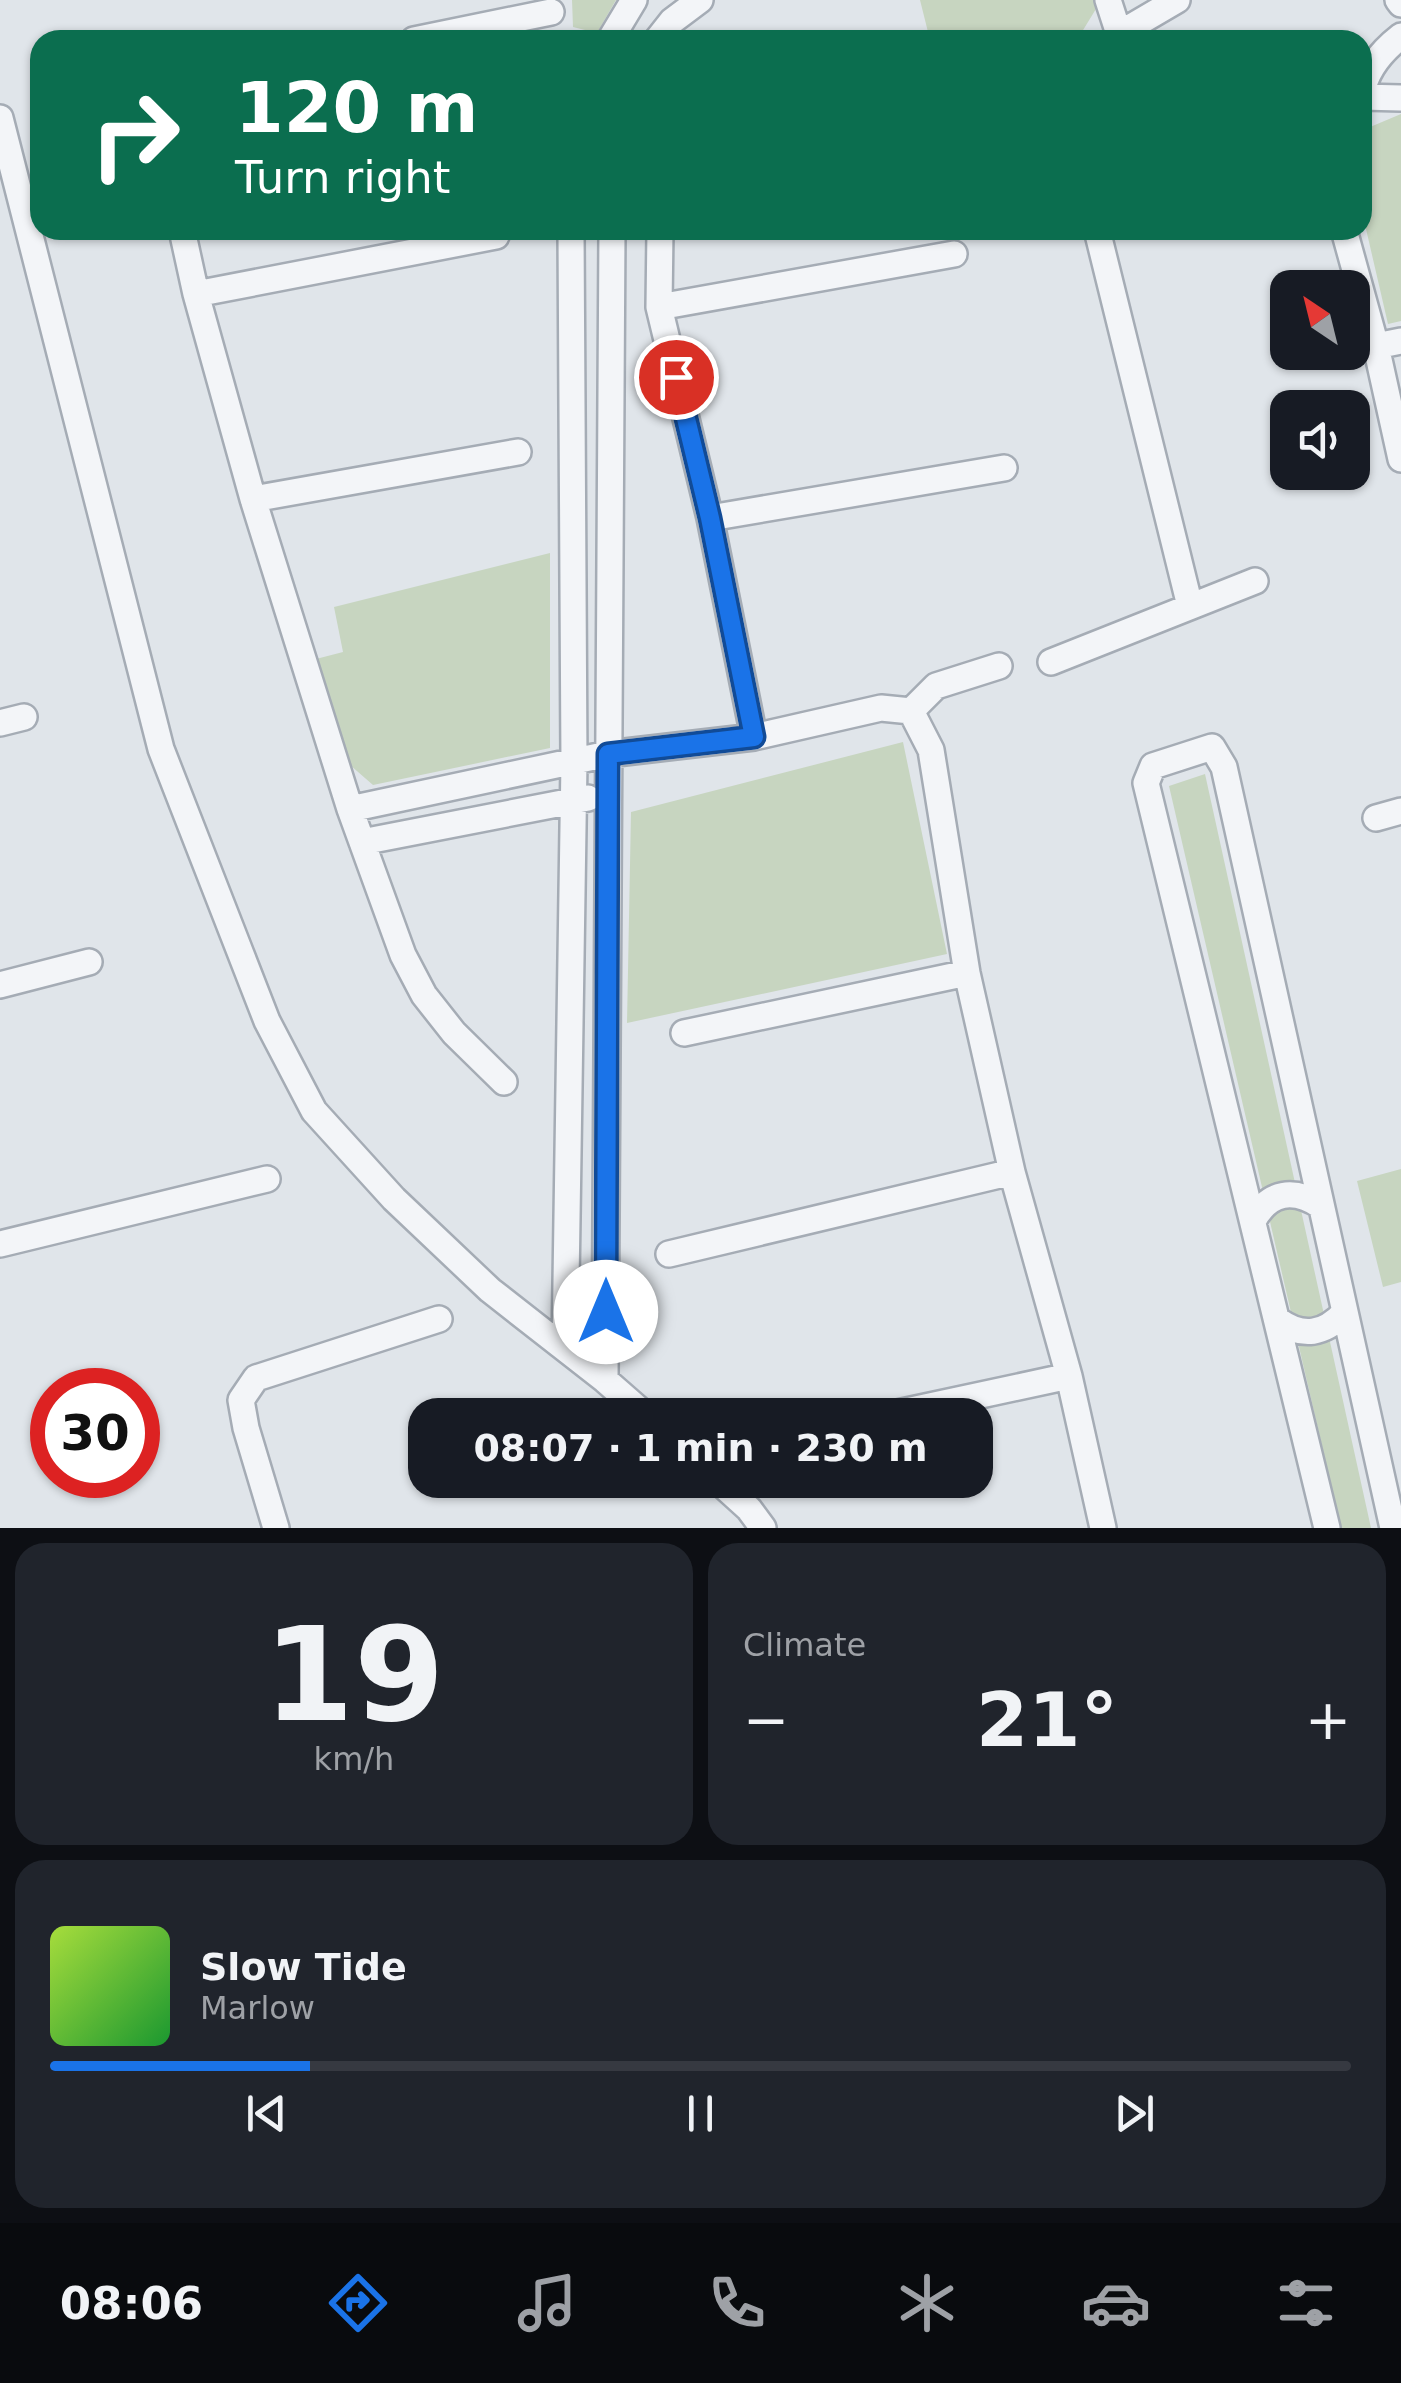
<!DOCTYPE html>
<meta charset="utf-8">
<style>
:root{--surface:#171b24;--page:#20242c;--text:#f1f3f6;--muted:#9ea1a6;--line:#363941;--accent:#1a73e8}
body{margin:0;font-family:"DejaVu Sans",sans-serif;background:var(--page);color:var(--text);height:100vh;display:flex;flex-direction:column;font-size:38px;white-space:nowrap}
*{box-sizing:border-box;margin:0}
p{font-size:32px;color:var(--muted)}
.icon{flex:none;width:55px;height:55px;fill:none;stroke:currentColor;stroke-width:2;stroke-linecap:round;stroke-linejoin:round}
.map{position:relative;height:1528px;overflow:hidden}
.drawer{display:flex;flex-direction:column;gap:15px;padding:15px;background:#0d0f14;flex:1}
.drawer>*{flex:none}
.hud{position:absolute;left:30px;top:30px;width:1342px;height:210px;border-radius:30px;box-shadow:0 2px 8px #0004;background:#0b6e4f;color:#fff;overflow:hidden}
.needle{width:65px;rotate:325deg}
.controls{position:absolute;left:1270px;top:270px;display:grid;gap:20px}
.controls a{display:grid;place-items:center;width:100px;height:100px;border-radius:20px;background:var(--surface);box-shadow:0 2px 8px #0004;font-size:50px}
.speed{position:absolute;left:30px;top:1368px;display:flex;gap:20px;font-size:50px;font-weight:700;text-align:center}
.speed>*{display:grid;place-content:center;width:130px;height:130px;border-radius:50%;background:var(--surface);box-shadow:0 2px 8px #0004;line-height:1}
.speed .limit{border:15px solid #d22;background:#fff;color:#111}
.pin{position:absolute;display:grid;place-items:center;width:85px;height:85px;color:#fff;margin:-42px;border:5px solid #fff;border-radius:50%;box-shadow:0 2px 10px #0007}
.me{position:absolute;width:110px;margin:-55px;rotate:0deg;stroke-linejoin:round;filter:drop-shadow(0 0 8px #0008)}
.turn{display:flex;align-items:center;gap:35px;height:210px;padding:0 40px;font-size:45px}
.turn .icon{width:130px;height:130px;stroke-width:2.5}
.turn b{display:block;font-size:70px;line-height:85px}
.big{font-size:75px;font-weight:800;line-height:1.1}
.drawer .card{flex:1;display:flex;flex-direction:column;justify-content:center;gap:15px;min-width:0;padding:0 35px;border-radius:30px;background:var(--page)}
.drawer .dial{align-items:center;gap:0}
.dial b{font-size:130px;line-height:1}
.song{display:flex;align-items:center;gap:30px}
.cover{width:120px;height:120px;border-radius:15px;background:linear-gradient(135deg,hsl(80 70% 55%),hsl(130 70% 35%))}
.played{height:10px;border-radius:5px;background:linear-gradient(90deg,var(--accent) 20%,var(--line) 20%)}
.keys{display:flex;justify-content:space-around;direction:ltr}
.heat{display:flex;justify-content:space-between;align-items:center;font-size:55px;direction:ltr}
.drawer .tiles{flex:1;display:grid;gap:15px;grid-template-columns:1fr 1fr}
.card:last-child{grid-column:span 2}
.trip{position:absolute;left:408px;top:1398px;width:585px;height:100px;border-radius:30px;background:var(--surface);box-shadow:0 2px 8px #0004;font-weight:800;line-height:100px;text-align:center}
.menu{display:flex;height:160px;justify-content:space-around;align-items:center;background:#090b0e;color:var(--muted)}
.menu .icon{width:70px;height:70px}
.menu .current{color:var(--accent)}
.menu b{font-size:45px;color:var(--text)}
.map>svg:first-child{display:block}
</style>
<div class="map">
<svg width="1401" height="1528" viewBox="0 0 1401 1528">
<rect width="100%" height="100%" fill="#e0e5ea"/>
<path fill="#c7d5c0" d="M572,0H616L597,33L573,27Z
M920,0H1098L1099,4L1077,40H930Z
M1401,114V321L1388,324L1363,216V130Z
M550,553V748L373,785L350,765L316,659L343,652L334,607Z
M903,742L947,954L627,1023L631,812Z
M1205,774L1371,1528H1341L1169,786Z
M1401,1169V1282L1383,1287L1357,1181Z"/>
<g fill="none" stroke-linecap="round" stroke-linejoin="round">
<g stroke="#a5acb5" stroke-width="30">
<path id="minor" d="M1108,0L1119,34
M1398,0L1401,4
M414,40L551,12
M610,40L634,0
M657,40L672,21L700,0
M1113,40L1119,34L1177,0
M1362,93C1366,70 1383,50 1401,36
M1362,97L1401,98
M0,118L161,749L267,1021L314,1111L394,1199L490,1290L605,1380L645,1415
M182,230L196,294L253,499L350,809L403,955L424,995L454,1033L504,1082
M660,230L659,307L710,518L754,737
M1097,230L1190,606
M1344,230L1376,346L1401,459
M196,294L496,236
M659,307L954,254
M1376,346L1401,341
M253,499L518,452
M710,518L1004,468
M1051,662L1255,581
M911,711L931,750L967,973L1012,1172L1069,1376L1103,1528
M911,711L936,686L999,666
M0,723L24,717
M350,809L608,754L754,737L881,708L911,711
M1376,818L1401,811
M362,842L588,798
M0,985L89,962
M684,1033L967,973
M1253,1221C1269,1191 1294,1188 1321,1206
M0,1244L267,1179
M669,1254L1012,1172
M1279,1321C1303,1338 1324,1334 1344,1313
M565,1348L574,762L571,230
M605,1380L612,230
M888,1415L1069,1376
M717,1480L749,1509L763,1528
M276,1528L246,1428L241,1400L256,1378L439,1319
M1327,1528L1146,783L1153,766L1212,747L1224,767L1393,1528"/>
</g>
<use href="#minor" stroke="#f3f5f8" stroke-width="25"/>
</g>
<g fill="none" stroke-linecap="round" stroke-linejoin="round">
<g stroke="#114b97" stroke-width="25">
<path id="route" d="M606,1312L608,754L754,737L710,518L676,377"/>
</g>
<use href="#route" stroke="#1a73e8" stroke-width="18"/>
</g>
</svg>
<div class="controls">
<a><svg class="needle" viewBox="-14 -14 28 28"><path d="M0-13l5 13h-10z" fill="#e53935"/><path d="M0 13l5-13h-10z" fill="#9ea1a6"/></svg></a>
<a><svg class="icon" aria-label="sound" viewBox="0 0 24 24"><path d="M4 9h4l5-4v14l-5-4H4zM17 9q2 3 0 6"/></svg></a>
</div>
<div class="speed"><div class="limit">30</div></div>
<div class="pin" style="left:676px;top:377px;background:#d93025"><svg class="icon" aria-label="arrive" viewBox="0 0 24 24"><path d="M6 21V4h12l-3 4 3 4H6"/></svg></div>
<svg class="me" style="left:606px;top:1312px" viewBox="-20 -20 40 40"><circle r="19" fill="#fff"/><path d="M0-13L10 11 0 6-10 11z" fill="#1a73e8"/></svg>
<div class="trip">08:07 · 1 min · 230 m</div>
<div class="hud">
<div class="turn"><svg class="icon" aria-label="right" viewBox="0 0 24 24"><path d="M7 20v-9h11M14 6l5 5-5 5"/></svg><div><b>120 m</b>Turn right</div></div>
</div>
</div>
<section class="drawer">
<div class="tiles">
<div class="card dial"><b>19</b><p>km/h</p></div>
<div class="card"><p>Climate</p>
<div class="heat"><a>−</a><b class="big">21°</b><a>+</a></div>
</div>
<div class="card">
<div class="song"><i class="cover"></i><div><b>Slow Tide</b><p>Marlow</p></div></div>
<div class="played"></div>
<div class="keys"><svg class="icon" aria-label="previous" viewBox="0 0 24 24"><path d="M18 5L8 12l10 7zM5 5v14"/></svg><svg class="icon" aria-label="pause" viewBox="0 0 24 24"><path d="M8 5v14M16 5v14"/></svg><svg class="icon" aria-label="next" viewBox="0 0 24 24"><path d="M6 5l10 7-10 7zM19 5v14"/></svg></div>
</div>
</div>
</section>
<nav class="menu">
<b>08:06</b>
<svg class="icon current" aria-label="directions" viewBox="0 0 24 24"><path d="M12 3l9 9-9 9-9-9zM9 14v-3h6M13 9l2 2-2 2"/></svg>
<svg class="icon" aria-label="music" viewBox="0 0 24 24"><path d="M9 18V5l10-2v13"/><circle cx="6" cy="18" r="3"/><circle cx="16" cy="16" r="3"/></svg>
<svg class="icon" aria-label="phone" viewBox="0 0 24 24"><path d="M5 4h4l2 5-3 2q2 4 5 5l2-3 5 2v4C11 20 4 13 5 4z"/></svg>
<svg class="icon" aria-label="climate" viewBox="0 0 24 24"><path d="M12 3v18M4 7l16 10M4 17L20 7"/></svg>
<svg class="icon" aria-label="car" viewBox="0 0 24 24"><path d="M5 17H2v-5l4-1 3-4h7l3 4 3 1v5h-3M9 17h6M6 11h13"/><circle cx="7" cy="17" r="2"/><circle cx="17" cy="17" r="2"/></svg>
<svg class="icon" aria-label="filters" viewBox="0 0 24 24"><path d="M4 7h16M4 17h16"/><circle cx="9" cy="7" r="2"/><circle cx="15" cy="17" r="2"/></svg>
</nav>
